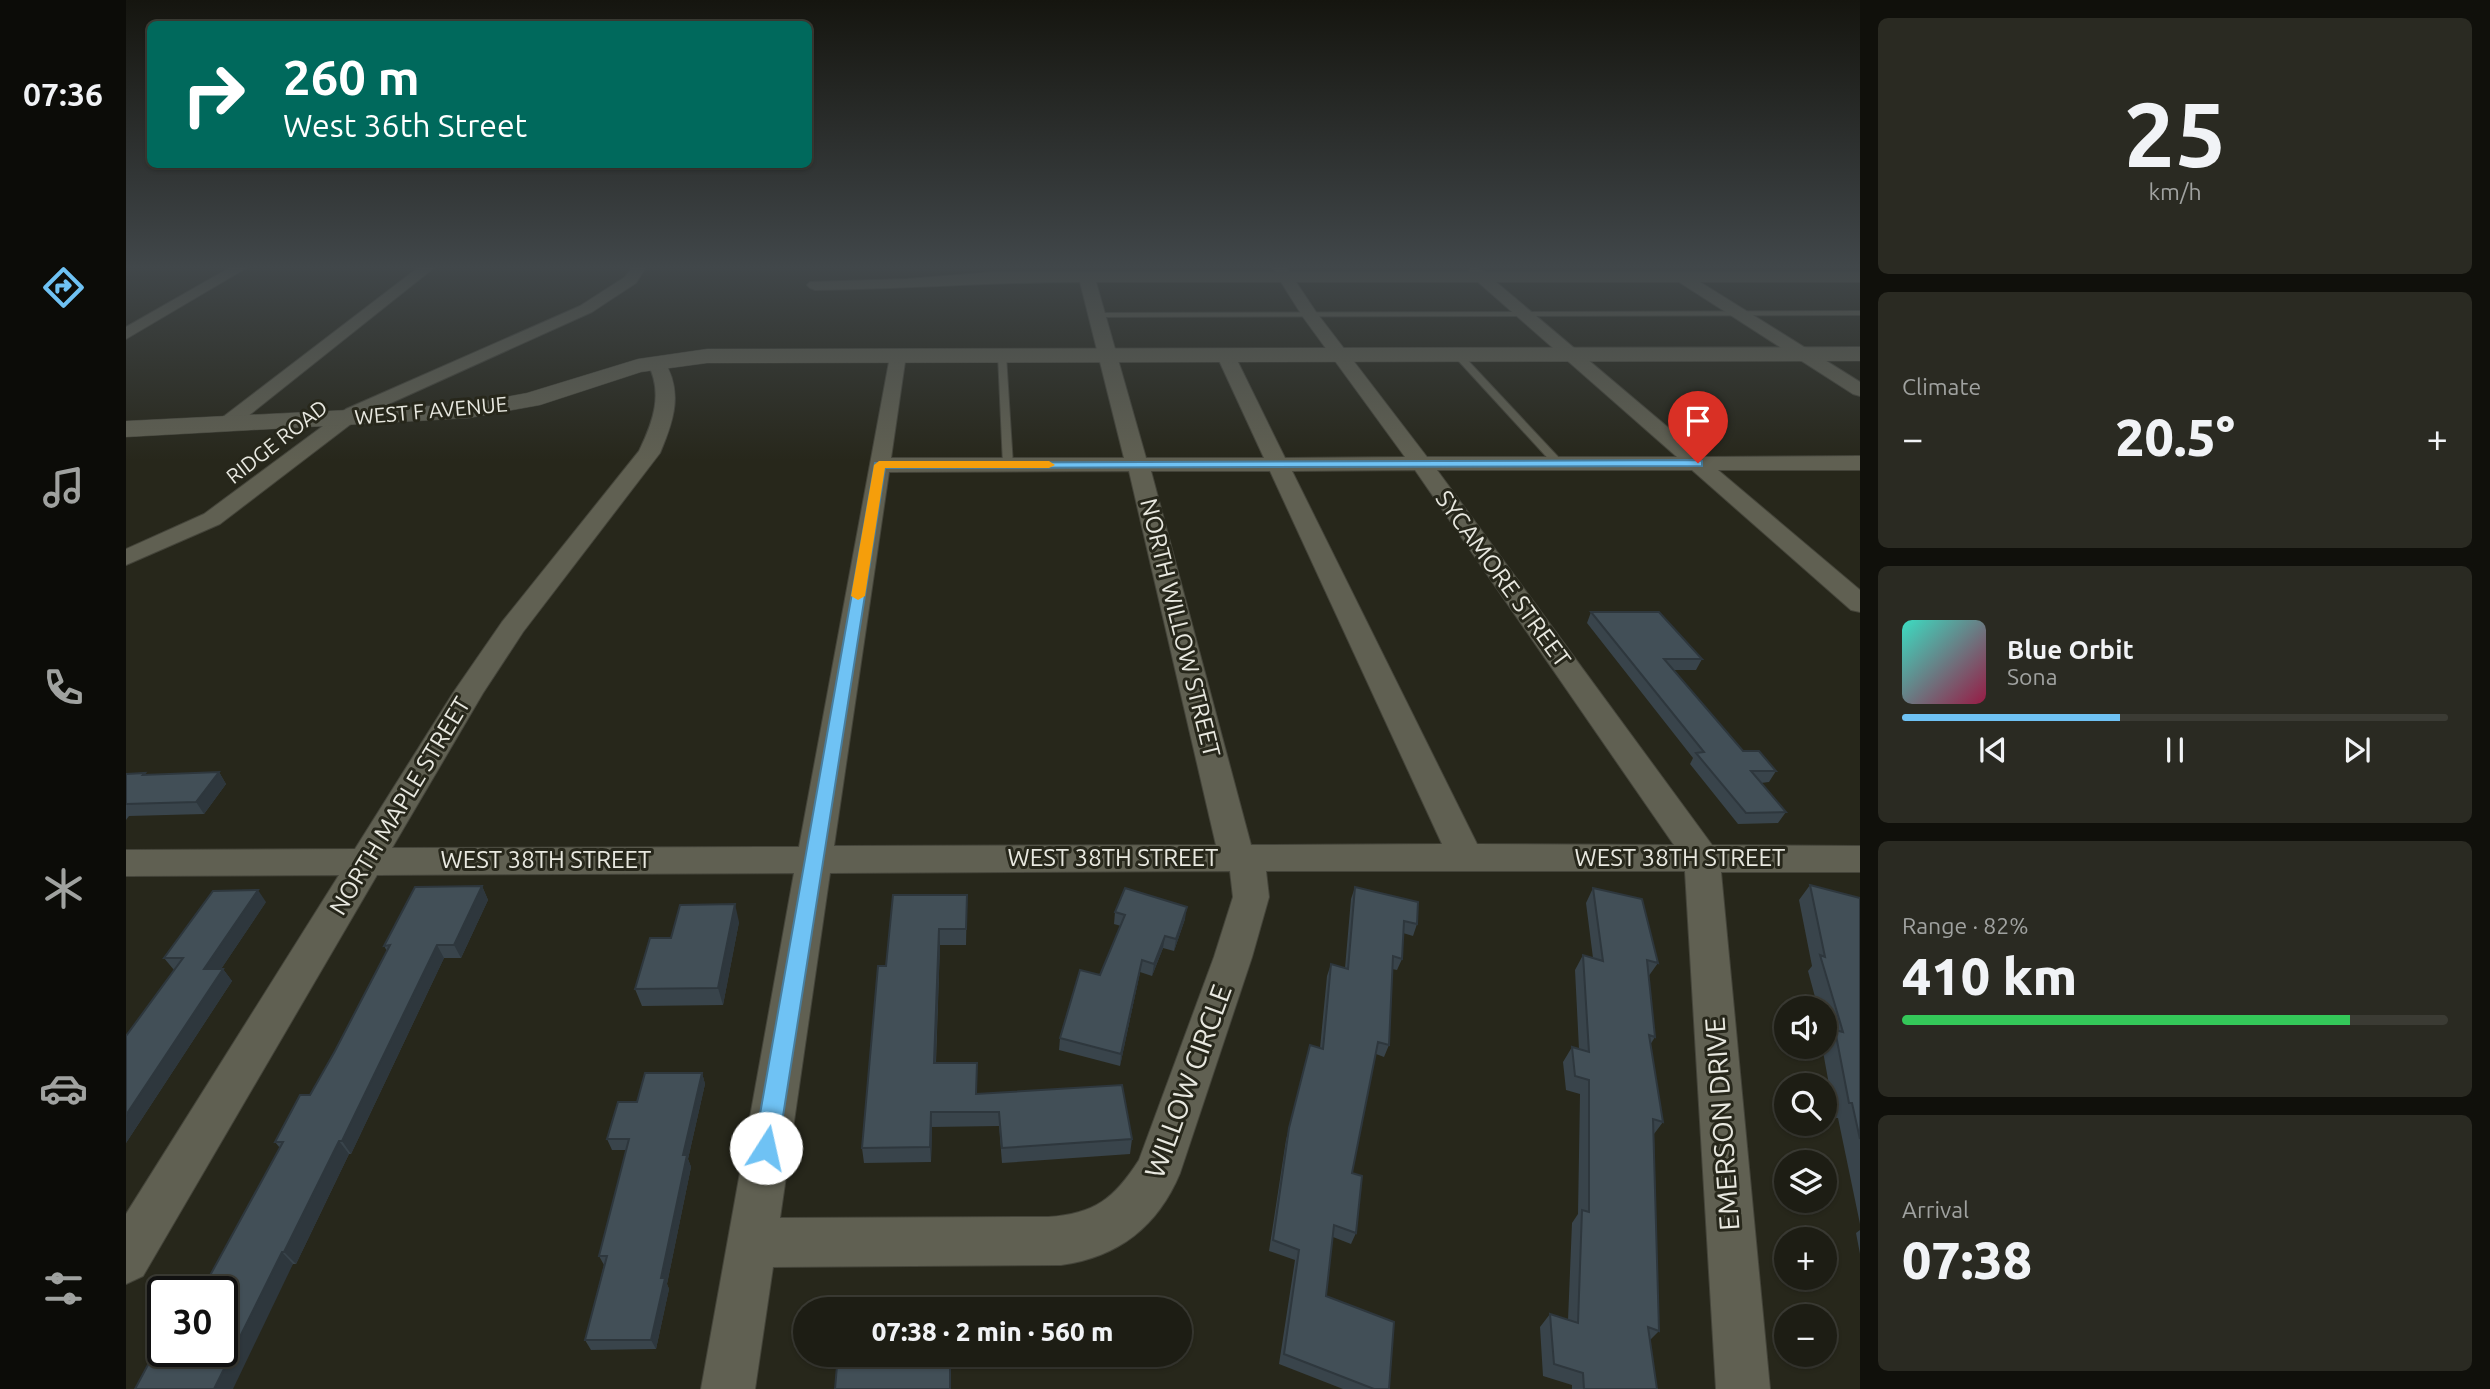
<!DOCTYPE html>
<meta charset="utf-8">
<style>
:root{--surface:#1d1d14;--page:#2a2a22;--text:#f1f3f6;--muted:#a0a2a0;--line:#3b3b34;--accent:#6fc2f4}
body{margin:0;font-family:Ubuntu,sans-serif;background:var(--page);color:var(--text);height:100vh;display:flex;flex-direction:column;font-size:26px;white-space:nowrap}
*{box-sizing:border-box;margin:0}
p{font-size:23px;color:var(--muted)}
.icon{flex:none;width:38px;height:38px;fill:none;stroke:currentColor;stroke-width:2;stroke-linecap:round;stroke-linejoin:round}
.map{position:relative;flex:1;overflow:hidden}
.panel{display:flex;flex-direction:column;gap:18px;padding:18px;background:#10100b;width:630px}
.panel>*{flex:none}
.banner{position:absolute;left:21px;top:21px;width:665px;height:147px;border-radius:10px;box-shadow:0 2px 5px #0004,0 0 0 2px var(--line);background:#00695c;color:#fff;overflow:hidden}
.controls{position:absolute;left:1648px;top:996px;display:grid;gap:14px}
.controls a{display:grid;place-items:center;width:63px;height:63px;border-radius:50%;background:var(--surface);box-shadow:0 2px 5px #0004,0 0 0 2px var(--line);font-size:35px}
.speed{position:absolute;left:21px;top:1276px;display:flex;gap:14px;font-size:35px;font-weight:700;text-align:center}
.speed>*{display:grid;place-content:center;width:91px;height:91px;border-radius:50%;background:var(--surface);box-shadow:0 2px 5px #0004,0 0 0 2px var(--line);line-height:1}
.speed .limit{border:4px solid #111;border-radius:10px;background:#fff;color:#111}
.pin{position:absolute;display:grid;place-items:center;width:60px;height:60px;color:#fff;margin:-72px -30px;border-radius:50% 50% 50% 0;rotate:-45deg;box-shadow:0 0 7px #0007}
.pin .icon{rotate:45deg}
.me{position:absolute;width:77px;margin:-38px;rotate:10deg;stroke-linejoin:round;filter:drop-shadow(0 0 5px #0008)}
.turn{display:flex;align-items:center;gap:24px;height:147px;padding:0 21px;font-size:32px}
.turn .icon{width:91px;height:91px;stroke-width:2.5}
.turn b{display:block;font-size:49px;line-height:60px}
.big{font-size:52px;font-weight:800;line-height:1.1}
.panel .widget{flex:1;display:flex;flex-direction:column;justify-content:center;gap:10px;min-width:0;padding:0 24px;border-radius:10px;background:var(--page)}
.panel .dial{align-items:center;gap:0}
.dial b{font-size:91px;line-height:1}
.song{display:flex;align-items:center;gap:21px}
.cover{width:84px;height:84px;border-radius:10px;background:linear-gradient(135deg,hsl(170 70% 55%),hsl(340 70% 35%))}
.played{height:7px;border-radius:4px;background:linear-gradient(90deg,var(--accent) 40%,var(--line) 40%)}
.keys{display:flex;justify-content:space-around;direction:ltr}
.heat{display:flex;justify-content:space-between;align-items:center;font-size:38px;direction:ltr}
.charge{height:10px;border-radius:5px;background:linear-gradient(90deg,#34c759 82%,var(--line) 0)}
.trip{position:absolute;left:667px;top:1297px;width:399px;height:70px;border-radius:35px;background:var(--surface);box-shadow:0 2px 5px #0004,0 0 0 2px var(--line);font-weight:800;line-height:70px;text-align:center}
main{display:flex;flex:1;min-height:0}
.dock{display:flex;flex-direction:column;width:126px;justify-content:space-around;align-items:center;background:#0c0c08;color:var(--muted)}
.dock .icon{width:49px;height:49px}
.dock .on{color:var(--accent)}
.dock b{font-size:32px;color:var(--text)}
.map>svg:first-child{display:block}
</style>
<main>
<nav class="dock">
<b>07:36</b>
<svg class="icon on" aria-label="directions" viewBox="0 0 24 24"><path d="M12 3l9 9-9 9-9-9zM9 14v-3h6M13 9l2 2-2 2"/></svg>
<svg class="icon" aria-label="music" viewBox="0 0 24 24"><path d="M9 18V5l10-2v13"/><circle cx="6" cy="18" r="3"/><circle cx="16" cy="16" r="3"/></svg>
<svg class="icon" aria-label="phone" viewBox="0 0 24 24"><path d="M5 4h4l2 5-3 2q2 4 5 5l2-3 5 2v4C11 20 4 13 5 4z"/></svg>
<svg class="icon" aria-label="climate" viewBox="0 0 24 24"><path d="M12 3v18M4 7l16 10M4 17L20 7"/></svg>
<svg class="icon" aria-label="car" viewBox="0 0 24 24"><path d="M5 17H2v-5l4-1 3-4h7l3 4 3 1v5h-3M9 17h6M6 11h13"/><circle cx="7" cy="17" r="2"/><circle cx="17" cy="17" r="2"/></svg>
<svg class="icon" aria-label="filters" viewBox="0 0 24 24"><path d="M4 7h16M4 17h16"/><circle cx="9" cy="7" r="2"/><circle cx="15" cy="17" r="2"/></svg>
</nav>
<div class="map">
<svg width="1734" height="1389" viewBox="0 0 1734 1389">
<rect width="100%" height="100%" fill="#27271b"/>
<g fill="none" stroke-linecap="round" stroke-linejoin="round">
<g stroke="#44443a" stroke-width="2">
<path id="service" d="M1734,311V315L972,317L968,315L972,313Z
M876,352L880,355L887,465L882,468L877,465L872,355Z
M1328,352H1334L1436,461V465H1428L1328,356Z"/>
</g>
<g stroke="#44443a" stroke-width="2">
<path id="minor" d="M105,267H122L0,339V327Z
M293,267H309L107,428H93L90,424L93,420Z
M506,267H520L510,283L466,312L234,417L94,524L0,565V549L78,514L220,409L454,306L499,277Z
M1146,267H1160L1164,272H1343L1344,268L1348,267L1360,272H1734V282H1574L1734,382V396L1727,394L1553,282H1370L1577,457L1734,456V470H1592L1734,590V612L1725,610L1566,470H1311L1586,845L1734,846V872H1595L1644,1389H1590L1559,871H1140L1143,897L1126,957L1054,1173C1032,1226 993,1257 935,1265L647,1267L629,1389H575L668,873L251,875L17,1276L0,1284V1214L213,875L0,876V850L229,849L327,693L376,622L513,451C527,422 538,393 521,362L524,358H536C558,390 548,420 534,453L397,632L357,693L266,848L673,847L765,351L771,350L780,355L765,458H998L954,282C866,282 778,289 689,290L684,288L681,285L684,282L781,279L867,272H1149ZM970,282H1155L1177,317L1279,457L1159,458L1108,354L1099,349L1090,354L1138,458H1020ZM1170,282H1352L1551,457H1301L1190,312ZM1289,470L1548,845L1351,844L1166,471ZM1003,471L1090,845L708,846L763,472ZM1025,471H1144L1316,844L1125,845ZM1104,871L1107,897L1088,957L1013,1160C988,1199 968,1214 922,1217L654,1218L704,873Z"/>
</g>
<g stroke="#44443a" stroke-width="1">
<path id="tertiary" d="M1734,347V361L581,363L515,372L414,405L343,418L0,437V421L343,404L401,393L512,359L581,349Z"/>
</g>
<use href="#service" fill="#606052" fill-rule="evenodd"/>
<use href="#minor" fill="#606052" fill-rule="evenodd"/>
<use href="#tertiary" fill="#606052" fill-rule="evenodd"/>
</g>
<path fill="#39444b" d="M1465,612L1576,659L1570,670H1548L1617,751L1650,771L1643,782L1635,783L1660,812L1652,823L1612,824L1564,764L1567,758L1461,623Z
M93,772L100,784L78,814L3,816L0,820V774L19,773L20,775Z
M1684,885L1734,898V1224L1712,1118H1709L1696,1046H1699V1041L1701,1039L1699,1033V1008H1692L1682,971L1686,966L1673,900Z
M356,886L362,900L335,958H318L225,1154H223L170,1264H167L96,1351L154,1148L149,1142L184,1095L209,1051L261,951L258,946Z
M1229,887L1291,924L1287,936L1277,933L1276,959L1271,970L1266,969L1263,1045L1258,1057L1250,1054L1226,1173L1230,1233L1225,1244L1207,1237L1200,1296L1263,1389H1217L1153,1364L1169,1260L1143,1251L1160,1140L1184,1045L1194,1048L1201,976L1205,964L1219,968L1225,899Z
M1467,888L1532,963L1522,977L1529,1037L1524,1045L1537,1122L1528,1134L1533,1331L1524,1340L1531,1389H1446V1385L1417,1376L1414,1327L1424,1314L1442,1320L1446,1223L1452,1214L1454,1094L1440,1090L1437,1062L1446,1047L1453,1049L1449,970L1457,955L1467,958L1460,903Z
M841,895L840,945H814L810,1063L851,1094L1006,1139L1004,1154L876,1163L873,1126L806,1127L805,1162L738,1163L736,1148L760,966Z
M140,902L95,969H97L106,981L0,1143V1036L48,970L38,958Z
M989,912L1059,919L1048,951L1037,948L1026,976L1014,972L994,1066L933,1050L934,1038L974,975L995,926L988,924Z
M613,922L597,1005L516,1006L509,989L545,938Z
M576,1073L579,1084L562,1159L565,1167L541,1284L543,1289L530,1349L465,1350L459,1340L478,1265L473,1256L501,1150H486L481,1139L511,1102Z
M1734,1230V1254L1730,1233Z"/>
<path fill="#2e373d" d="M93,772L100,784L78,814L70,802Z
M356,886L362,900L335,958L328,945Z
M132,890L140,902L87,981L78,969Z
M609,904L613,922L597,1005L592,988Z
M1061,907L1059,919L1048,951L1050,939Z
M813,929L814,945L809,1078L808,1063Z
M1039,936L1037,948L1026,976L1028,964Z
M311,945L318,958L225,1154L216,1141Z
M1016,960L1014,972L994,1066L995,1054Z
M97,969L106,981L0,1143V1115Z
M576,1073L579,1084L562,1159L565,1167L541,1284L543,1289L530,1349L525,1340L557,1155Z
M805,1112L806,1127L805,1162L804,1147Z
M213,1141L223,1154L170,1264L158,1252Z
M156,1252L167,1264L107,1389H88Z
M824,1354L825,1362V1389H824Z"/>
<path fill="#424f57" stroke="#2e373d" stroke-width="2" d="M1465,612H1533L1576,659H1538L1617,751H1633L1650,771H1625L1660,812L1620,813L1570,753L1578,752Z
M93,772L70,802L0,804V774L19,773L17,775Z
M1684,885L1734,898V1139L1726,1103H1723L1709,1030L1717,1032L1694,955L1699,957Z
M356,886L328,945H311L216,1141H213L158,1252H156L88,1389H9L37,1337V1351H96V1292H75L157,1142H149L174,1095H184L209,1051L264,945L258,946L289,887Z
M1229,887L1292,902L1291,924L1278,921L1276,959L1267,956L1263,1045L1252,1042L1226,1173L1236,1176L1230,1233L1208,1225L1200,1296L1268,1322L1263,1389H1248L1158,1354L1173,1250L1147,1240L1163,1128L1184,1045L1197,1049L1205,964L1222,969Z
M999,888L1061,907L1050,939L1039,936L1028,964L1016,960L995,1054L934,1038L954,970L974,975L999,915L989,912Z
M1467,888L1516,899L1532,963L1521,960L1529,1037L1523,1035L1537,1122L1527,1119L1533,1331L1522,1327L1531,1389H1458L1457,1373L1428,1364L1424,1314L1452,1323L1456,1210L1463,1212V1080L1449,1076L1446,1047L1463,1052L1457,955L1477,961Z
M132,890L78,969H97L0,1115V1036L57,958H38L87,891Z
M767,895H841L840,929H813L808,1063H851L850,1094L996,1085L1006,1139L876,1148L873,1112H805L804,1147L736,1148L752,966H760Z
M609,904L592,988L509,989L524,938H545L554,905Z
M519,1073H576L557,1155H561L535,1278H539L525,1340H459L481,1256H473L503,1139H481L492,1102H511Z
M712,1354H824V1389H709Z"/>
<linearGradient id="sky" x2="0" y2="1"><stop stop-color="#15150f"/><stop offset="0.58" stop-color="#41474a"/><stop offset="1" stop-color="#41474a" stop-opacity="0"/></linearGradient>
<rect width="1734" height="461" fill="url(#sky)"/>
<path fill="#6fc2f4" stroke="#487e9f" stroke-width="2" d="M1572,460L1576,461V466L759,468L652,1148L648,1156L640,1160L631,1156L628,1148L749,463Z"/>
<path fill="#f59e0b" d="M753,461H923L929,465L923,468H759L739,596L732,600L725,596L748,465Z"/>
<g text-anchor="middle" stroke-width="6" stroke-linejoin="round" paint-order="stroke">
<g font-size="21" fill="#e8e8e0" stroke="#27271b">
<text transform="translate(305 411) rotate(-5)" y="7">WEST F AVENUE</text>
<text transform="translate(151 442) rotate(-38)" y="7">RIDGE ROAD</text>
</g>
<g font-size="24" fill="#e8e8e0" stroke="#27271b">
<text transform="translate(1377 579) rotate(54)" y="8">SYCAMORE STREET</text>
<text transform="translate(1054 628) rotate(76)" y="8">NORTH WILLOW STREET</text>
<text transform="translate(274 806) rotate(-59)" y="8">NORTH MAPLE STREET</text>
<text x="987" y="866">WEST 38TH STREET</text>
<text x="1554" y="866">WEST 38TH STREET</text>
<text x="420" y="868">WEST 38TH STREET</text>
</g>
<g font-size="28" fill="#e8e8e0" stroke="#27271b">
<text transform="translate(1062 1081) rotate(-70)" y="10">WILLOW CIRCLE</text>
<text transform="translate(1596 1124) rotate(-94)" y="10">EMERSON DRIVE</text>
</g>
</g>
</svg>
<div class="controls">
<a><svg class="icon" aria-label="sound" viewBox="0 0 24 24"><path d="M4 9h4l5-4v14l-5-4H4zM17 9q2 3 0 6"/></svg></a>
<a><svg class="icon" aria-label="search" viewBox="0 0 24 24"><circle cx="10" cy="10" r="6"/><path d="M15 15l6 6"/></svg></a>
<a><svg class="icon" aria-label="layers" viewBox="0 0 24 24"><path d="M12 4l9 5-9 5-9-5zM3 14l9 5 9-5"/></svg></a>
<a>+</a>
<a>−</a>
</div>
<div class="speed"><div class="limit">30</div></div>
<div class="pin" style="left:1572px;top:463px;background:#d93025"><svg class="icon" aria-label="arrive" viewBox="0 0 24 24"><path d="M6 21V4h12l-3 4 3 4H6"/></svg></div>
<svg class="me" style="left:640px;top:1148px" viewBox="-20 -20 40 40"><circle r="19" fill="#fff"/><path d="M0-13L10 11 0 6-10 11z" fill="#6fc2f4"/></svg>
<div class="trip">07:38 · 2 min · 560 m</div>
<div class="banner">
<div class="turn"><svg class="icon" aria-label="right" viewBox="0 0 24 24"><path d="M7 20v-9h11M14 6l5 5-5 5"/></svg><div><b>260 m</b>West 36th Street</div></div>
</div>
</div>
<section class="panel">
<div class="widget dial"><b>25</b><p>km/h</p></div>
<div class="widget"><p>Climate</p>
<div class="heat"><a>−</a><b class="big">20.5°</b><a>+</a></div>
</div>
<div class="widget">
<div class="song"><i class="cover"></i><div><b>Blue Orbit</b><p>Sona</p></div></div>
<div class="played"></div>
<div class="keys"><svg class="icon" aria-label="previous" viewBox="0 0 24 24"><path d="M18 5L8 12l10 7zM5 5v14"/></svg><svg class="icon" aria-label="pause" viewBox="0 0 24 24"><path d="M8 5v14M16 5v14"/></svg><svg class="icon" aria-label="next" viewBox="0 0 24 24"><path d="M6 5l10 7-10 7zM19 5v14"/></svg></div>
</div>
<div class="widget"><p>Range · 82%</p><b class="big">410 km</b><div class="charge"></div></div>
<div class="widget"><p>Arrival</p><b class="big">07:38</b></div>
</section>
</main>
